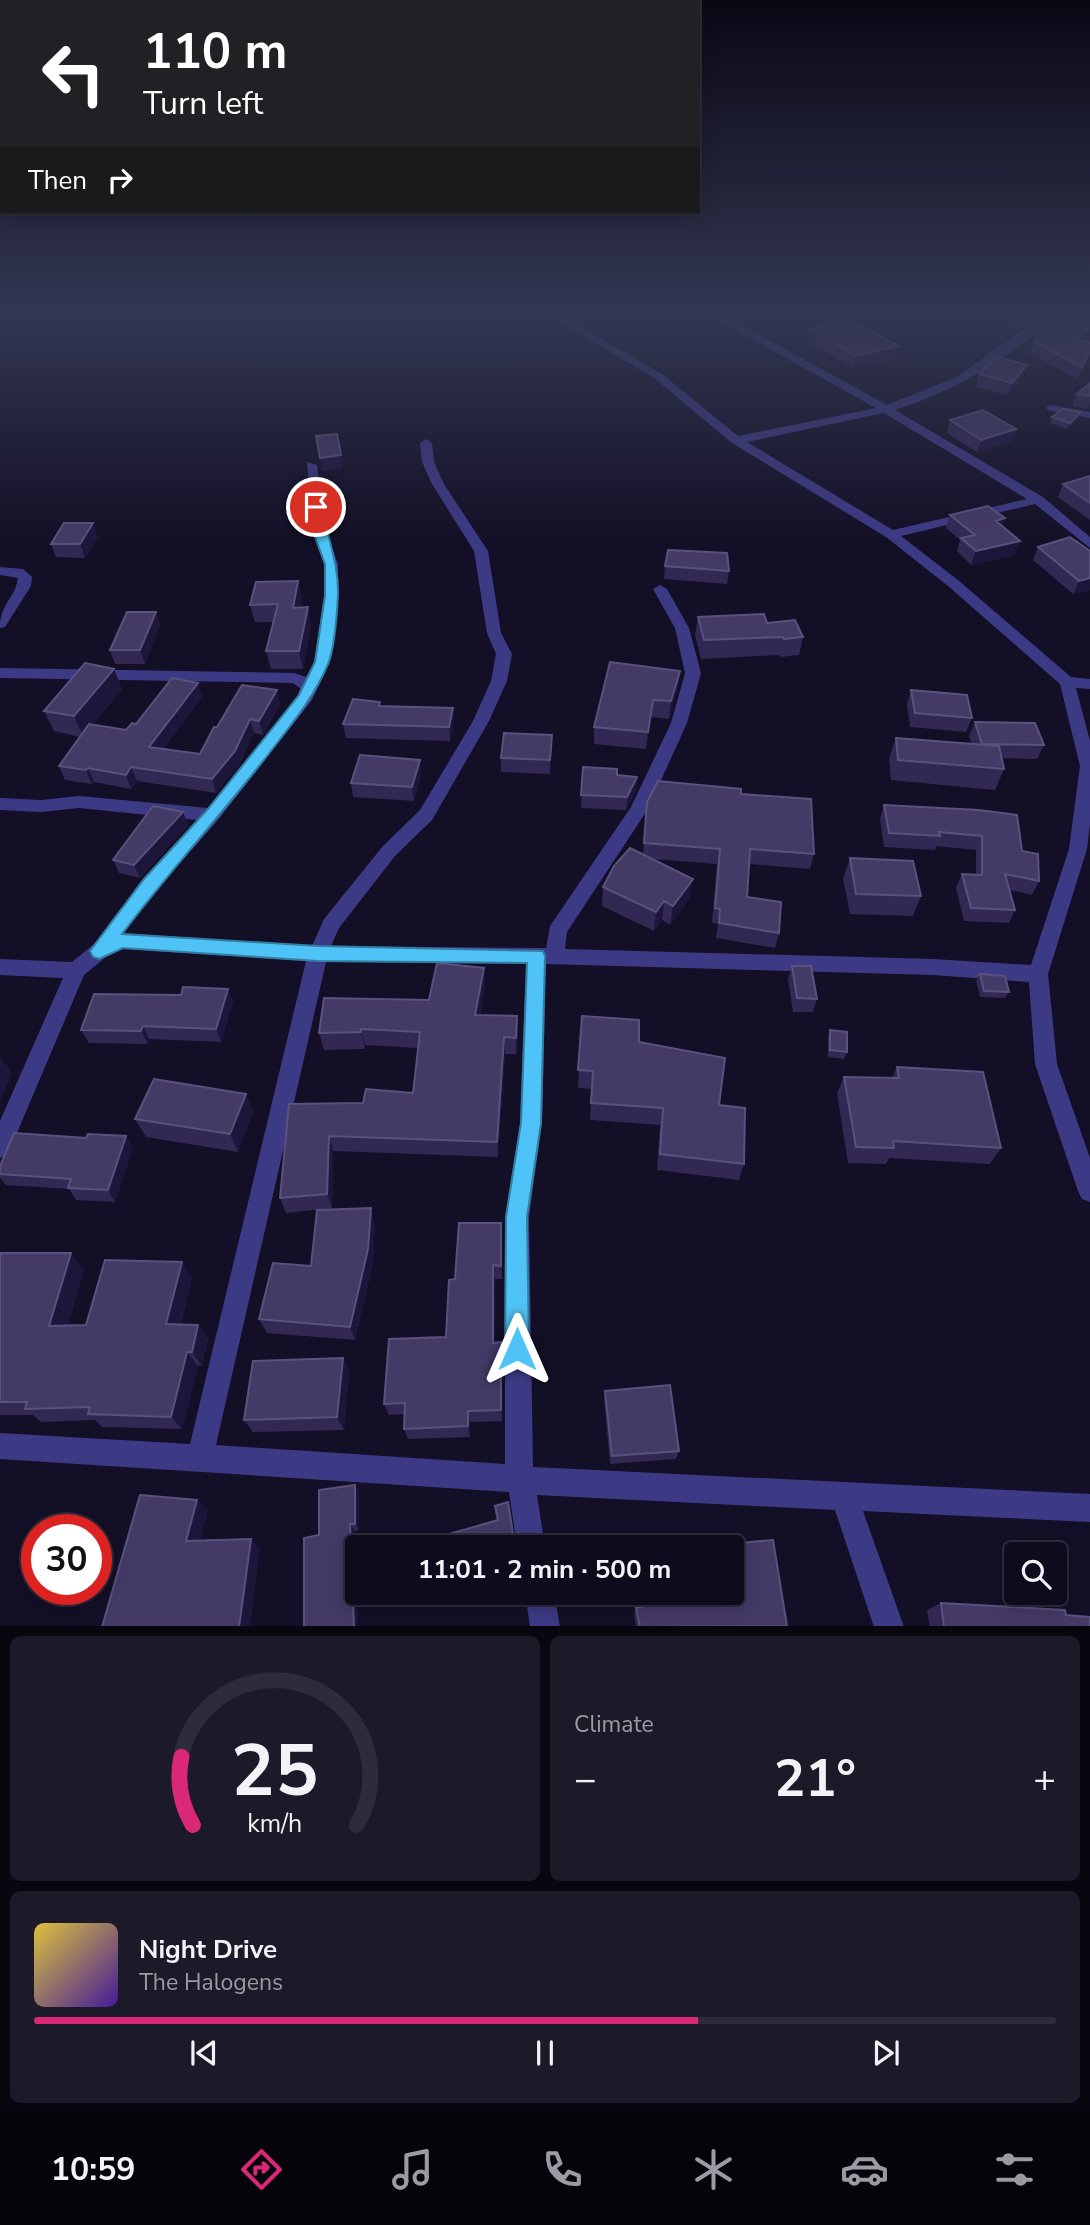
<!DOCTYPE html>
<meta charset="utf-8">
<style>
:root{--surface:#0e0b1c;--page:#1c1929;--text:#f1f3f6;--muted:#9b9ba3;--line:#2e2b3b;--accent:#db2777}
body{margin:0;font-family:"Nunito Sans",sans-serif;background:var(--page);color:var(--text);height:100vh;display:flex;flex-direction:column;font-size:26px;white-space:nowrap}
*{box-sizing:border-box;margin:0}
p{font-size:23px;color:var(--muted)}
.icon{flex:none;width:38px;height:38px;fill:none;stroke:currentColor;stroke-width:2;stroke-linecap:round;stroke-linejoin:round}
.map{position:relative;height:1626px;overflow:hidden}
.sheet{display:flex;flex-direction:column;gap:10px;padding:10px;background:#08060f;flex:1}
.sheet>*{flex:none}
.banner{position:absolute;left:0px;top:0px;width:700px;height:214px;box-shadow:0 4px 18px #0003,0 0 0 2px var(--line);background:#202124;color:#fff;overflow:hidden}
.tools{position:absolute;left:1004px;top:1542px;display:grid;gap:14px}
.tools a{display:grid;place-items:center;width:63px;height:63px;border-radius:7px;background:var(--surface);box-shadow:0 4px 18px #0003,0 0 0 2px var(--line);font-size:35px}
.speed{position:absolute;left:21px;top:1514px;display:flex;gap:14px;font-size:35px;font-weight:700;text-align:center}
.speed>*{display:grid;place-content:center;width:91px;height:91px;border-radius:50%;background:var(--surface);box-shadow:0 4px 18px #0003,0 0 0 2px var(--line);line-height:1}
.speed .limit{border:10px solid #d22;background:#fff;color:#111}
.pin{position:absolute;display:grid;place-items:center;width:60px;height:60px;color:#fff;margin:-30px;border:4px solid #fff;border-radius:50%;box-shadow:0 2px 7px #0007}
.me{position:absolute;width:77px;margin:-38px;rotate:0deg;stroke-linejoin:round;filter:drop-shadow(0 0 5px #0008)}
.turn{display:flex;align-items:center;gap:24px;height:147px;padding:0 28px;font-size:32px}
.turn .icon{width:91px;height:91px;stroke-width:2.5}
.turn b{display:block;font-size:49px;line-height:60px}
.then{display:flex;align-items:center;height:66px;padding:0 28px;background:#0003;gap:14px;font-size:26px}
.big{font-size:52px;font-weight:700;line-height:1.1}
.sheet .card{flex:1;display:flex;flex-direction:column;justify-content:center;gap:10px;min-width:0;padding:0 24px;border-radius:10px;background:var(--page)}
.sheet .dial{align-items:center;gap:0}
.dial svg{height:182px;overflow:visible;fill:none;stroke:var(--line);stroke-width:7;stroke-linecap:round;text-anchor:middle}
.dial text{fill:var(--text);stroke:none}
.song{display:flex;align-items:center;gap:21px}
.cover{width:84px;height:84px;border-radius:10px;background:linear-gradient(135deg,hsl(50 70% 55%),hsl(260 70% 35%))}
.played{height:7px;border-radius:4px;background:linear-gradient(90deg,var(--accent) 65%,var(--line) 65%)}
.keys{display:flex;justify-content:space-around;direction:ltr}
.heat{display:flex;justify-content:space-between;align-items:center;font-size:38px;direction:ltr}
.sheet .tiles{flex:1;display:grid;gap:10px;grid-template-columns:1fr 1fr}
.card:last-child{grid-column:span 2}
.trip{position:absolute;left:345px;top:1535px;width:399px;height:70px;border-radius:7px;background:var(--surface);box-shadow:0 4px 18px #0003,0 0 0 2px var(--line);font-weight:700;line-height:70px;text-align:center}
.tab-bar{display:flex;height:112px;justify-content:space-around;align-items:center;background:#06040b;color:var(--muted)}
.tab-bar .icon{width:49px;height:49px}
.tab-bar .active{color:var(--accent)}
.tab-bar b{font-size:32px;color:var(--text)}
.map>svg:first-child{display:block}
</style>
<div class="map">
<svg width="1090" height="1627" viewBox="0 0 1090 1627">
<rect width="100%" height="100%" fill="#130f26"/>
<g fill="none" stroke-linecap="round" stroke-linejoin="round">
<path fill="#3d3a85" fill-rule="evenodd" d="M547,314H559L662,374L738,436L876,408L719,321L717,314H729L727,317L887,405L955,378L1045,314H1056C1016,356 950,393 895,410L1043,497L1090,537V548L1035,504L901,536L958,580L1071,677L1090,679V689L1076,688L1090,741V823L1087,849L1048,974L1057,1064L1090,1158V1202L1082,1199L1078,1191L1035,1064L1029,982L933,975L546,964L542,1123L529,1217L533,1467L1090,1494V1522L863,1511L904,1627H874L835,1510L537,1495L545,1547H517L509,1492L0,1459V1433L190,1444L306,961L123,949L106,957L84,975L8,1154L0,1158V1121L63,978L0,975V959L72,962L94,944L143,879L197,820L79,808L41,812L0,810V798L41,800L79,796L208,808L298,695L300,688L293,683L0,678V668L294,673L306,677L314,662L324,596V564L313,534L307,462L317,465L327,534L338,564V596L330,662L312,700L218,820L157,889L124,933L312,946L324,919L383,846L420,810L473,721L491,681L496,654L487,633L474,551L432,484L422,462L420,443L426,439L432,443L434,462L444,484L488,551L501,633L512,654L507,681L489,721L432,820L395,856L339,928L331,946L546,948L550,926L631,807L671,723L685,673L675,628L653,589L660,585L667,589L689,628L701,673L687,723L648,809L567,932L565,949L933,959L1031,965L1069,849L1080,766L1060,684L948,586L886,537L732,443L654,378ZM884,413L1027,499L893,530L747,442ZM326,962L526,964L520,1123L505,1217V1464L216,1445Z
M1051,405L1090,412V418L1047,410V406Z
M0,567L23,569L32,577L31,586L5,627L0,628C0,603 15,599 18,578L0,575Z
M525,1592H554L560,1627H530Z"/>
</g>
<path fill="#312854" d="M976,314H1041L1018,330Z
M809,329L899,346L896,358L853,368L807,341Z
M1083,341L1090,355L1078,379L1030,354L1034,342Z
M979,374L1023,378L1007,395L976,387Z
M1090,383V404L1086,409L1072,406L1077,394Z
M1052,417L1079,419L1067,429L1050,423Z
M950,420L1016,429L1012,442L977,452L947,433Z
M1090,476V520L1058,497L1063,484Z
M950,515L1002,526L1015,555L971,565L957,551L960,540L946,528Z
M98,537L85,558L56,557L51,544Z
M1038,547L1090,551V590L1073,594L1033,560Z
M665,566L729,571L727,584L664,579Z
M298,581L302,599L300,607L311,625L303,669H271L266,651L273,622H255L250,605Z
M156,612L160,625L145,664H115L110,650Z
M698,617L767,623L803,637L799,655L780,657L779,655L701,659L695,635Z
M680,671L678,688L669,719L651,717L646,749L594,744V727Z
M198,683L202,697L163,749L200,754L217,727L280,704L263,735L254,733L239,765L216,793L137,781L131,789L94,782L92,784L65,780L59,766L80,737L54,731L44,711L122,689L93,725L126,730Z
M911,690L972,718L966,732L910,727L907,704Z
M381,706L454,722L450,741L346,738L343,724Z
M975,722L1044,745L1037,759L1001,758L1004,769L995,790L891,780L889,758L896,738L972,744L969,736Z
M552,735L550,774L501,772V758Z
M583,767L617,775L637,777L636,790L626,810L581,808Z
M421,774L414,801L353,797L351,783Z
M741,794L814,854L810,869L749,864L747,897L779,933L775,948L716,938L718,924L712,923L717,864L652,859L690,898L670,925L662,920L654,931L602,906L603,887L643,855L647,802Z
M884,805L979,810L1022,851L1039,881L1032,895L1010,890L1015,910L1009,923L964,921L956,888L962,874L976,875V850L936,846L935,850L884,847L880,819Z
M183,812L188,826L140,878L119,873L113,860Z
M850,858L921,896L913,916L850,914L843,879Z
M792,966L817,999L813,1012H793L788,979Z
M980,974L1009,992L1005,998L980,997L976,981Z
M485,985L480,1015L518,1033L516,1054H505L498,1157L333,1151L332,1208L286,1213L280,1198L289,1104L363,1103L413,1093L418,1048L365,1045V1049L324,1050L319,1033L429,1000Z
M228,989L233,1002L221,1042L149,1039L148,1044L89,1043L81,1030L181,995Z
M582,1016L639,1042L719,1105L744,1164L739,1180L657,1170L660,1125L590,1120L592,1089L578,1088Z
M830,1030L847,1052L844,1059L828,1057V1037Z
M897,1067L1001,1148L990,1164L889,1158L886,1164L848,1163L837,1093L844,1077L892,1078Z
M246,1094L253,1112L238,1152L146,1137L135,1119Z
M126,1136L133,1148L115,1202L76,1200L69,1189L6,1185L0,1178V1166L86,1138Z
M375,1223L373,1263L355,1340L267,1333L259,1319L311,1266Z
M502,1238V1279H495L494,1342H501L502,1354V1421L470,1422V1437L408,1439L404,1429L405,1414L389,1415L384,1404L446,1337L455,1279Z
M0,1253L84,1269L68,1325H86L192,1277L181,1324L198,1325L208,1339L202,1366H198L182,1429L102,1427L95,1420L41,1422L33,1415H0Z
M343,1358L349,1372L344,1430L253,1432L244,1420Z
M605,1391L679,1451L676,1459L610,1464L604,1399Z
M355,1485L359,1493V1530L319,1535Z
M773,1540L787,1626L636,1627L634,1614L636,1608L709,1592H732V1547H726L728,1544Z
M941,1603L1066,1615L1090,1627H930L927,1610Z"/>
<path fill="#1d163a" d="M1029,314H1041L1018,330L1021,319Z
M1090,327V334L1072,351L1076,339Z
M899,346L896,358L853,368L856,356Z
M1090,351V355L1078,379L1082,367Z
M1027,365L1023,378L1007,395L1012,383Z
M1081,412L1079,419L1067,429L1070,423Z
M1016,429L1012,442L977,452L981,440Z
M341,455L343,468L322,471L320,458Z
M1005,518L1001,532L996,521Z
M93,523L98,537L85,558L80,544Z
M1020,541L1015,555L971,565L976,551Z
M1090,578V590L1073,594L1079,581Z
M298,581L302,599L297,625L293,608Z
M308,607L311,625L303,669L299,651Z
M156,612L160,625L145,664L140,650Z
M114,669L122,689L83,737L74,716Z
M680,671L678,688L669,719L671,701Z
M198,683L202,697L154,761L149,747Z
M277,690L280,704L263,735L259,721Z
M653,700L651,717L646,749L648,732Z
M453,708L454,722L450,741L449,727Z
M250,719L254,733L239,765L216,793L212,779Z
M552,735V749L550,774V760Z
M420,760L421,774L414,801L412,787Z
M131,767L137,781L131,789L126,775Z
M88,768L94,782L92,784L86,770Z
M637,777L636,790L626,810L627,797Z
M183,812L188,826L140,878L134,865Z
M693,879L690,898L670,925L673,906Z
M664,901L662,920L654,931L656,912Z
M484,968L485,985L477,1031L475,1015Z
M228,989L233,1002L221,1042L216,1029Z
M517,1016L518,1033L516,1054V1038Z
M143,1026L149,1039L148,1044L141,1031Z
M361,1029L365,1045V1049L361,1032Z
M504,1037L505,1054L498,1157L497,1142Z
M0,1056L12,1073L0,1102Z
M246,1094L253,1112L238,1152L230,1134Z
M126,1136L133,1148L115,1202L108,1190Z
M329,1136L333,1151L332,1208L327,1194Z
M371,1208L375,1223L373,1263L355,1340L350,1327Z
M501,1223L502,1238V1279L501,1266Z
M71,1253L84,1269L64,1340L49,1326Z
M182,1262L192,1277L177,1338L166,1324Z
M493,1265L495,1279L494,1355L493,1343Z
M198,1325L208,1339L202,1366L192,1352Z
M501,1342L502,1354V1421L501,1410Z
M187,1352L198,1366L182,1429L171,1417Z
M343,1358L349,1372L344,1430L337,1417Z
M468,1411L470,1422V1437L468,1426Z
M355,1485L359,1493V1530L355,1524Z
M197,1500L208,1510L198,1551L186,1541Z
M350,1524L355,1531L358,1627H354Z
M513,1534V1540L486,1547L485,1542Z
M251,1539L260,1548L250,1627H239Z
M444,1592H461L429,1603L426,1598Z"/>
<path fill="#433a66" stroke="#5a527e" stroke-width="2" d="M1008,314H1029L1021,319Z
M1051,314H1090V327L1076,339L1090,342V351L1082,367L1034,342Z
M849,320L899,346L856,356L809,329Z
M997,357L1027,365L1012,383L979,374Z
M1090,383V396L1077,394Z
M1063,409L1081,412L1070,423L1052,417Z
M983,410L1016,429L981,440L950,420Z
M337,434L341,455L320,458L316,436Z
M1090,476V503L1063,484Z
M988,506L1005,518L996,521L1020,541L976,551L961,538L975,535L950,515Z
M64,523H93L80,544H51Z
M1070,537L1090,551V578L1079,581L1038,547Z
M668,550L727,553L729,571L665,566Z
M298,581L293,608L308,607L299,651H266L278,604L250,605L256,582Z
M127,612H156L140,650H110Z
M764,614L767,623L795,620L803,637L784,639L783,637L704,640L698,617Z
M610,662L680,671L671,701L653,700L648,732L594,727Z
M85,663L114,669L74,716L44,711Z
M172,678L198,683L149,747L200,754L214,727H217L242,685L277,690L259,721L250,719L235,751L212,779L131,767L126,775L88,768L86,770L59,766L89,724L126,730L132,723L136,724Z
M911,690L967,695L972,718L915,713Z
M353,699L380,702L379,706L453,708L449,727L343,724Z
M975,722L1035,723L1044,745L982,744Z
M504,733L552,735L550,760L501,758Z
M896,738L999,746L1004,769L898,760Z
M360,755L420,760L412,787L351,783Z
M583,767L617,769V775L637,777L627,797L581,795Z
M658,781L741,789V794L811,799L814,854L750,849L747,897L781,902L779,933L719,923L720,909L715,908L720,849L644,843L647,802Z
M884,805L979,810L1017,815L1022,851L1038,854L1039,881L1005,874L1015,910L971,908L962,874L982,875V836L939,832L940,836L889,833Z
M153,806L183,812L134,865L113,860Z
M630,848L693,879L673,906L664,901L656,912L603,887L614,866Z
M850,858L913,861L921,896L856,894Z
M437,963L484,968L475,1015L517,1016L516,1038L504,1037L497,1142L329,1136L327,1194L280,1198L289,1104L363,1103L366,1089L413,1093L420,1032L361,1029V1032L319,1033L324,998L429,1000Z
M792,966H811L817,999L797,998Z
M980,974L1005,976L1009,992L984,991Z
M183,987L228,989L216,1029L143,1026L141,1031L81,1030L94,994L181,995Z
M582,1016L639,1020V1042L725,1058L719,1105L745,1108L744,1164L660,1154L663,1108L591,1103L593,1071L578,1070Z
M830,1030L847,1032V1052L830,1050Z
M897,1067L983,1072L1001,1148L893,1141L894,1148L856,1147L844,1077L899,1078Z
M154,1079L246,1094L230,1134L135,1119Z
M14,1133L86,1138L88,1134L126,1136L108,1190L68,1188L71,1179L0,1174V1166Z
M371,1208L368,1249L350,1327L259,1319L273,1263L311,1266L317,1210Z
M459,1223H501V1266L493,1265V1343L501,1342V1410L468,1411V1426L404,1429L405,1403L384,1404L389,1339L446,1337L449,1280L455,1279Z
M0,1253H71L49,1326L86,1325L105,1260L182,1262L166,1324L198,1325L192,1352H187L171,1417L88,1414L90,1407L25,1409L27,1402H0Z
M343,1358L337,1417L244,1420L253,1361Z
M670,1385L679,1451L612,1456L605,1391Z
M355,1485V1524H350L354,1627H304V1538L319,1535V1490Z
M140,1495L197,1500L186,1541L251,1539L239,1627H102Z
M508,1502L513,1534L485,1542L486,1547H419L418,1543L498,1520L495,1506Z
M773,1540L787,1626L640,1627L636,1608L709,1592H732V1588L735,1587L732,1564V1547H729L728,1544Z
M425,1592H444L426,1598Z
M941,1603L1065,1610L1066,1615L1090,1617V1627H944Z"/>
<linearGradient id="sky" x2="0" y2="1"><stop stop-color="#0a0815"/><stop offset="0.58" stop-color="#333752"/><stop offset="1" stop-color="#333752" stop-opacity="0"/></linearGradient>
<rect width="1090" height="542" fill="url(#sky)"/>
<path fill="#4fc3f7" stroke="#337fa1" stroke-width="2" d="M316,503L322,507C327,537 339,564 338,595C337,613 335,648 328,664C314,698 290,726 267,756C220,816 168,873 122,934L318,946L543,951L545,956L541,1123L527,1217L529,1349L525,1357L517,1361L509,1357L505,1349L506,1217L521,1123L527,963L318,961L123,948L99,959L93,957L90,951L144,879L207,810L299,695L315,662L325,596V564L314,534L310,507Z"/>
</svg>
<div class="tools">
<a><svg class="icon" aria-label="search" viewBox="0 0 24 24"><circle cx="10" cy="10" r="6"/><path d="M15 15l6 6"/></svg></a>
</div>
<div class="speed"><div class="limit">30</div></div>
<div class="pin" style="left:316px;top:507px;background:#d93025"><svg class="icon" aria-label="arrive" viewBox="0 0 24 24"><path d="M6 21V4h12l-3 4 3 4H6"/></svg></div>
<svg class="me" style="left:517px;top:1349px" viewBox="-20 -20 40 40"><path d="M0-17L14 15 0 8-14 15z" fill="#4fc3f7" stroke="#fff" stroke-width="4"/></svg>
<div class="trip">11:01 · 2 min · 500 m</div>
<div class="banner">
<div class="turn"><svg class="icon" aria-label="left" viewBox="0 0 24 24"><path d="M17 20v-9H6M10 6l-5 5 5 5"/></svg><div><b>110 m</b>Turn left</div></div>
<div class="then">Then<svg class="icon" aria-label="right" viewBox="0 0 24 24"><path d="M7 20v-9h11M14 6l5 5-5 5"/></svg></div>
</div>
</div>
<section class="sheet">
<div class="tiles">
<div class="card dial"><svg viewBox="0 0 100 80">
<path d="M14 69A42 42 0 1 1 86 69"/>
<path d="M14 69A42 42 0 0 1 9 39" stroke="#db2777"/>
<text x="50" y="56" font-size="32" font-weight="700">25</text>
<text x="50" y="72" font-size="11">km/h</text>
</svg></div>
<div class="card"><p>Climate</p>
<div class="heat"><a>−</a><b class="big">21°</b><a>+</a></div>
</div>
<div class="card">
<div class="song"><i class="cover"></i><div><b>Night Drive</b><p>The Halogens</p></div></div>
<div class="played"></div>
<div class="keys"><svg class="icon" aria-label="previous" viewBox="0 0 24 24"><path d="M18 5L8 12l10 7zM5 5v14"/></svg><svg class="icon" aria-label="pause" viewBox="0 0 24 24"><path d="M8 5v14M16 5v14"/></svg><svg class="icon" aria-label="next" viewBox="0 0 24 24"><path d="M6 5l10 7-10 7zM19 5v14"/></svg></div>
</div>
</div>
</section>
<nav class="tab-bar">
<b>10:59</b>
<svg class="icon active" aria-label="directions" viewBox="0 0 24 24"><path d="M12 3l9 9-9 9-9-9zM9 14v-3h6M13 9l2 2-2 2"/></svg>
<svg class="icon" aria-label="music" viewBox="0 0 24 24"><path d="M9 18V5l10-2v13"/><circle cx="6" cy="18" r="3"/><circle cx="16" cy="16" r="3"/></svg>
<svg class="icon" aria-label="phone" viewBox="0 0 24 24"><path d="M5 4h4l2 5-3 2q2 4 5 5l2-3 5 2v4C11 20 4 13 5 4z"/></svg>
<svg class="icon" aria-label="climate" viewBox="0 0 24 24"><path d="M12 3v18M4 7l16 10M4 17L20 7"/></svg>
<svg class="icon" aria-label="car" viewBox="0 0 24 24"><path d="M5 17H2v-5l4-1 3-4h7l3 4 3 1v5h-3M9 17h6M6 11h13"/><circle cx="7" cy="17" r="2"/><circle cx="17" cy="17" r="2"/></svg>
<svg class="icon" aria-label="filters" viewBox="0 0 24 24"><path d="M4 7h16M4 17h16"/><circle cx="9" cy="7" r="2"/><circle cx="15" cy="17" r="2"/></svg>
</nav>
